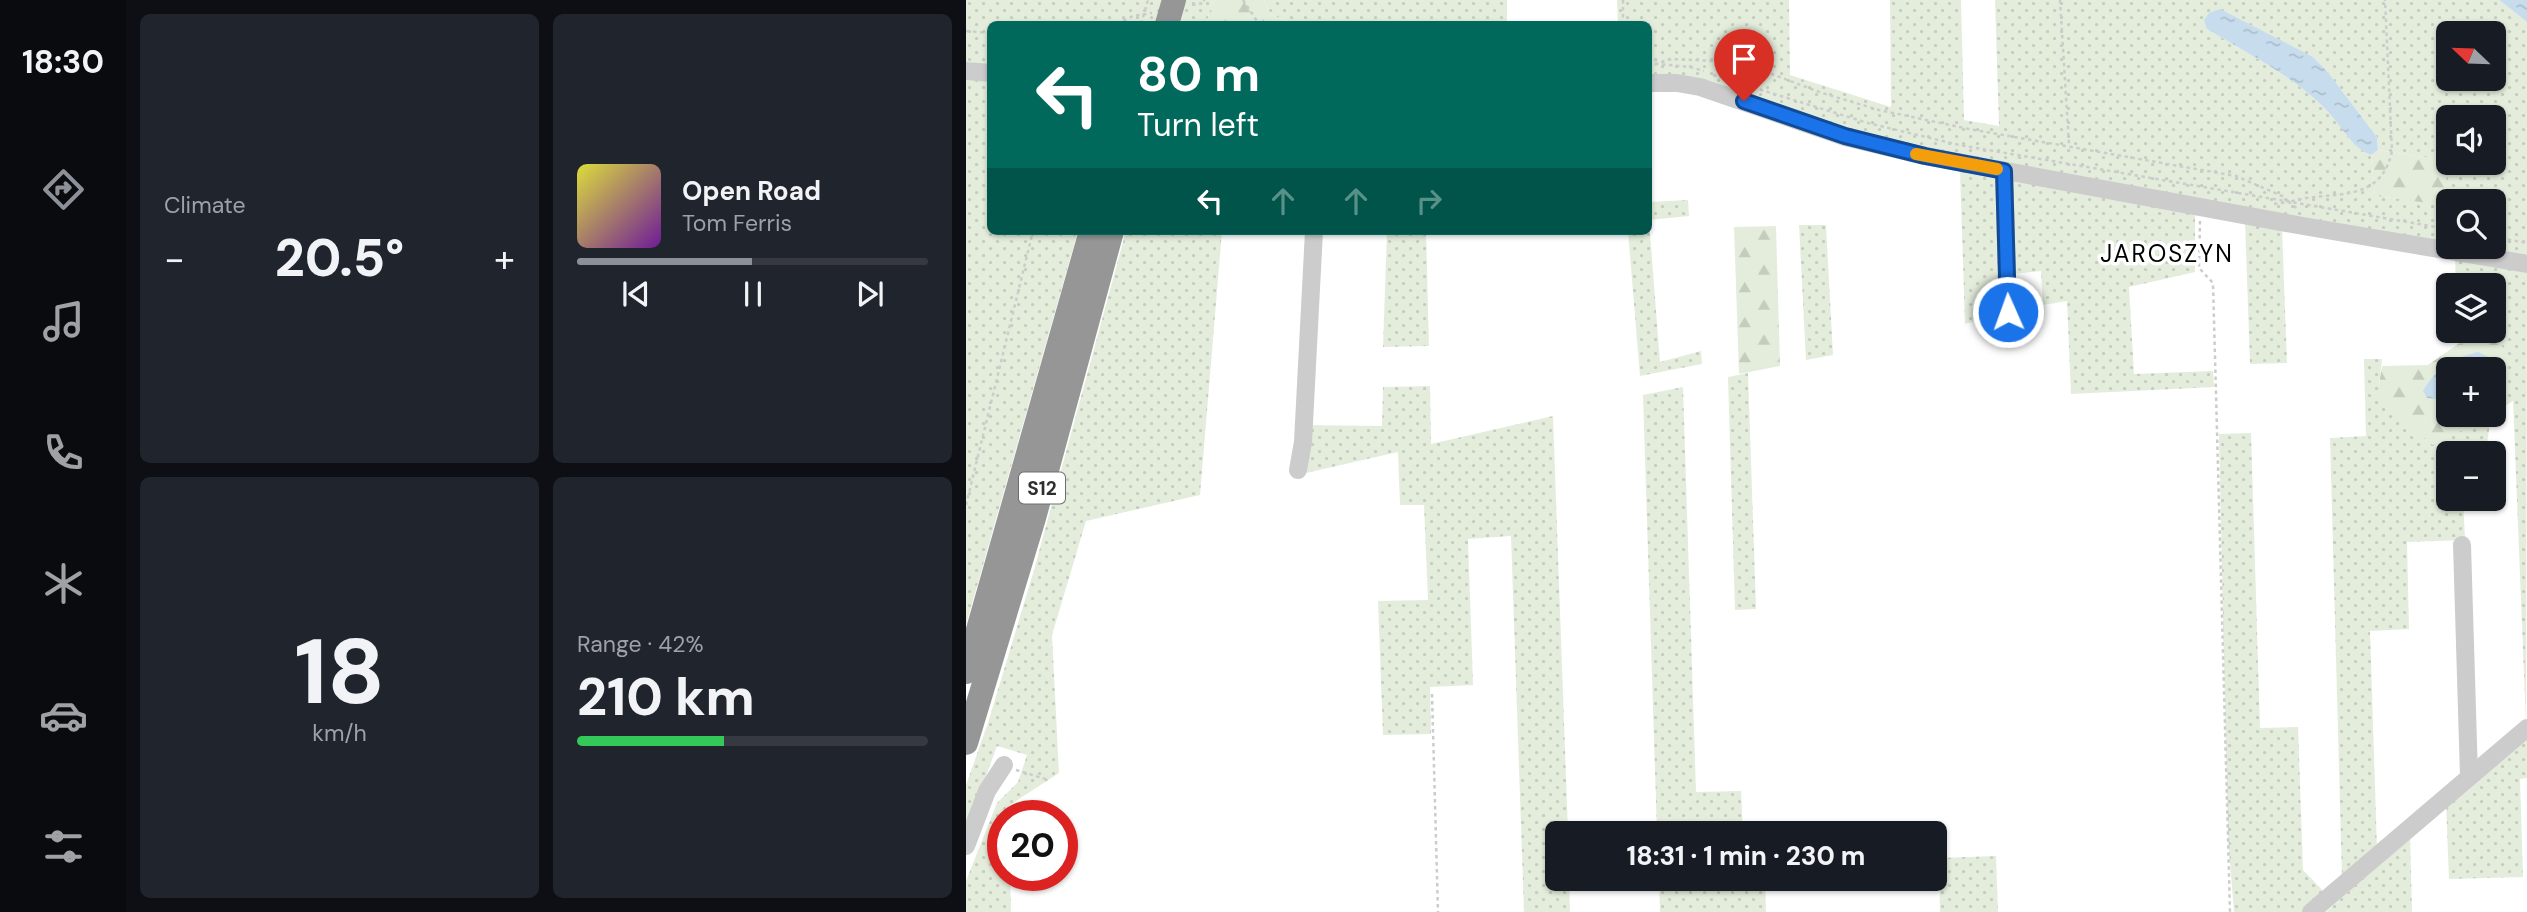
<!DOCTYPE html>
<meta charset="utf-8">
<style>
:root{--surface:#171b24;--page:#20242c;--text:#f1f3f6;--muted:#9ea1a6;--line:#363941;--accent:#8c9099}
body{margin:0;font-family:"DM Sans",sans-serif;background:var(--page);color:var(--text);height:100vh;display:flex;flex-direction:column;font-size:26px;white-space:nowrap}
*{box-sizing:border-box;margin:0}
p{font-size:23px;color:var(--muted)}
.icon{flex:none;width:38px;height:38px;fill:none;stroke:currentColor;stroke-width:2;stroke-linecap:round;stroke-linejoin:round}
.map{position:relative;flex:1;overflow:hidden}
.details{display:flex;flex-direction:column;gap:14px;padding:14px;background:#0d0f14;width:840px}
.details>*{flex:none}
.top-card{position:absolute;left:21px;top:21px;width:665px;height:214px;border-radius:10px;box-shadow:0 2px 5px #0004;background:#00695c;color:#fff;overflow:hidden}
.needle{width:46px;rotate:293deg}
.controls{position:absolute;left:1470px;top:21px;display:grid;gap:14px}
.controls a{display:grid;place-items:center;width:70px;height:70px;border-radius:10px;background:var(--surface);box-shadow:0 2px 5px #0004;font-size:35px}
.speed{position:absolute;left:21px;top:800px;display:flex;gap:14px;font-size:35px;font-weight:700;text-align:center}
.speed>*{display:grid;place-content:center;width:91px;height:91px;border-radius:50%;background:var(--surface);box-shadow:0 2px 5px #0004;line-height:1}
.speed .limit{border:10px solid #d22;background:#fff;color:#111}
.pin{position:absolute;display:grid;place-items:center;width:60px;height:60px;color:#fff;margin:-72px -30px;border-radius:50% 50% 50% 0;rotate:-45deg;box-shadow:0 0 7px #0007}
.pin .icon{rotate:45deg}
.me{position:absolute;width:77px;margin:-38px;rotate:358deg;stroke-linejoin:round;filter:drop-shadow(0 0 5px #0008)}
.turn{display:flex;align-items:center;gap:24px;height:147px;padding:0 35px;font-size:32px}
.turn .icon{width:91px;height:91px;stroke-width:2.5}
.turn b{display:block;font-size:49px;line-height:60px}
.lanes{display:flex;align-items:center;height:66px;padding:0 35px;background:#0003;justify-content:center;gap:35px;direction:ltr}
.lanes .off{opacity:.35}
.big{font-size:52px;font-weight:800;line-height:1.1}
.details .card{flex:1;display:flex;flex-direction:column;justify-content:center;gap:10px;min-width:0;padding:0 24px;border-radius:10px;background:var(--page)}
.details .dial{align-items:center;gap:0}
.dial b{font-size:91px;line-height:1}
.song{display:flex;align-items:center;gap:21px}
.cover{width:84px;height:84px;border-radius:10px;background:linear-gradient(135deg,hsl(60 70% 55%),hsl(280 70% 35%))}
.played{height:7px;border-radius:4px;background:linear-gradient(90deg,var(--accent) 50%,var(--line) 50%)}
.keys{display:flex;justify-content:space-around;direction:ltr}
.heat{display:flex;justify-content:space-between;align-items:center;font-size:38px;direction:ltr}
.charge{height:10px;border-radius:5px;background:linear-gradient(90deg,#34c759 42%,var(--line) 0)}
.details .tiles{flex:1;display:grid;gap:14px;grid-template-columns:repeat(2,1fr)}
.trip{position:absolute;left:579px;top:821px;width:402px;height:70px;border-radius:10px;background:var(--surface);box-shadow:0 2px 5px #0004;font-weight:800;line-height:70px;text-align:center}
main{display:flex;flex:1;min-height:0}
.tab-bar{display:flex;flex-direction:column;width:126px;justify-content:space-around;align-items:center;background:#090b0e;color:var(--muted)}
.tab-bar .icon{width:49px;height:49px}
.tab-bar .on{color:var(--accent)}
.tab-bar b{font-size:32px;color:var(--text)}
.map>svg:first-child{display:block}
</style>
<main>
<nav class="tab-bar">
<b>18:30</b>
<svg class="icon on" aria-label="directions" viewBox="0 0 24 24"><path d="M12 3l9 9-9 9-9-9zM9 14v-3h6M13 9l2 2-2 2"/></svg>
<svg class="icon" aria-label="music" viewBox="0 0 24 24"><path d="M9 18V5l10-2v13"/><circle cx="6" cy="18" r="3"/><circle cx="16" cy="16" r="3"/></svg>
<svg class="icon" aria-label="phone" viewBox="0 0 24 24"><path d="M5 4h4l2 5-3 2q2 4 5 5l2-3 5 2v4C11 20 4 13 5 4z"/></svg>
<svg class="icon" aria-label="climate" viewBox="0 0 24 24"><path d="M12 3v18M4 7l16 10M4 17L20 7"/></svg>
<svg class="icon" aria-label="car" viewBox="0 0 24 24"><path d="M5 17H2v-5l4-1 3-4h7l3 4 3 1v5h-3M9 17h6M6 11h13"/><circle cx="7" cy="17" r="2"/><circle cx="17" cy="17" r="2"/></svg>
<svg class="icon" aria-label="filters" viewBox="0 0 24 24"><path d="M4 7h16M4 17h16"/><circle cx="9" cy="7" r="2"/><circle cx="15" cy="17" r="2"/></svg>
</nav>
<section class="details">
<div class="tiles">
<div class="card"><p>Climate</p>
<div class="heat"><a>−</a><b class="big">20.5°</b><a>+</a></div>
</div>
<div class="card">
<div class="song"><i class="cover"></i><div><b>Open Road</b><p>Tom Ferris</p></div></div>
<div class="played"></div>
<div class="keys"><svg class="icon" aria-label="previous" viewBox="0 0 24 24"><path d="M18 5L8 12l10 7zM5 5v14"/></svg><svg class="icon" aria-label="pause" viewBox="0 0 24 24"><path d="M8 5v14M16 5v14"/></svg><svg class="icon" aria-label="next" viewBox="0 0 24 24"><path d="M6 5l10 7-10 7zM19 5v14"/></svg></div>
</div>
<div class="card dial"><b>18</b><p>km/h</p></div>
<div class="card"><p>Range · 42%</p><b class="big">210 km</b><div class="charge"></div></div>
</div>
</section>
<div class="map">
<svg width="1561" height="912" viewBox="0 0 1561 912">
<defs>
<pattern id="grass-dots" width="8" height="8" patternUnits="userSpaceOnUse" patternTransform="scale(1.75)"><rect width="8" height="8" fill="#e4eddc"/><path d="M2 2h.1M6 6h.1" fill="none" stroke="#c4ccbd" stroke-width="1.8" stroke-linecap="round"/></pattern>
<pattern id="forest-firs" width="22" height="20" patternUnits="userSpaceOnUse" patternTransform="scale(1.75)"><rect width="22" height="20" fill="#e4eddc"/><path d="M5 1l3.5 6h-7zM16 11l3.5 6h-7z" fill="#c4ccbd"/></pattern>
<pattern id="water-ripples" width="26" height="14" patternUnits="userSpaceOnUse" patternTransform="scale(1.75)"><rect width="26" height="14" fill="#c7dded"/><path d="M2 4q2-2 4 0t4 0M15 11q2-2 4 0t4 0" fill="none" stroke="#abbecc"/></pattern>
</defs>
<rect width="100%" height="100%" fill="#fff"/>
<path fill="url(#grass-dots)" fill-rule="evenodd" d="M0,0H247L240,24H24V65L0,62Z
M298,0H541V24H330L305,15Z
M651,0H823L824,75L925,107L924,0H995L998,120L1033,126L1029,0H1533L1561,22V258L1495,247H1528V201H1482V245L961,151L683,78L682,24H652ZM1241,29L1347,57L1361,71L1411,137L1412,150L1482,161V117H1528V163H1482L1477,204L1409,196L1405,155C1387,149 1376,127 1363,113C1330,77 1282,54 1241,29ZM1482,33H1528V79H1482Z
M0,79L24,82V231H112L0,625Z
M994,171L1229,213V272L1163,287L1168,374L1247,371L1248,387L1105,394L1101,301L1077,305L1075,271L1035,275L1036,313L999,324Z
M722,200L723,216L683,220L694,362L735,351L736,364L674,376L662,231H682L683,202Z
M1279,221L1316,228L1321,363L1284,364Z
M833,225H860L867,355L840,360Z
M160,231H256L234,495L120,521L86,635L93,773L41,807L42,815L37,816V875H44L45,912H0V881L31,803L52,782L61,755L31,746L0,831V785L22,723L68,570Z
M421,231H460L463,346L417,347Z
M1489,259L1561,270L1560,724L1547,401L1528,413V404L1536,398L1539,376L1520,338L1492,344L1491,331H1528V285H1490Z
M1398,359H1416L1413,384L1495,431L1509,415H1525L1521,444L1499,453H1482V499H1497L1499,540L1441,542L1443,629L1404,631L1411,849L1376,878L1364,438L1400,436Z
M782,373L790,609L769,610L762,377Z
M464,386L465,444L587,416L602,833H592V878L603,879L604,912H558L545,536L502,539L507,685L464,687L465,734L417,735L412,601L462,600L458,505H434L432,452L331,475L335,425L416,426L417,387Z
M717,387L730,792L775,791L777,833H691L677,395Z
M1285,433L1294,728L1332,727L1337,870L1360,894L1339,912H1268L1262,837L1253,434Z
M1561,736V778L1554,779L1557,877L1483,879L1480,801Z
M1444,836L1446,912H1360Z
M1030,856L1032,912H974L973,858Z
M693,879H799L800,912H694Z"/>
<path fill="url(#forest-firs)" d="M247,0H298L305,15L330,24H240Z
M1412,150L1482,161L1478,205L1409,196L1405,155Z
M810,226L814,366L773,374L768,227Z
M1520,338L1537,347L1539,376L1536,398L1528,404V379L1531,372L1525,358L1479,364L1478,401L1482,400V415H1509L1495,431L1467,445L1418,404L1413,384L1416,366L1462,365L1492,344Z"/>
<path fill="url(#water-ripples)" d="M1533,0H1561V22Z
M1254,9L1347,57L1361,71L1411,137L1412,150L1405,155C1387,149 1376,127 1363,113C1330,77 1282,54 1241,29L1238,20L1243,13Z
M1512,352L1525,358L1531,372L1528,379V369H1482V400L1461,398L1457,391C1470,368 1487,358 1512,352Z"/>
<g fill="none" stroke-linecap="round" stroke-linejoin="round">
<path stroke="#ccc" stroke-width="2.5" stroke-dasharray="3.5 3.5" stroke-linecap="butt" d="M277,0L293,24
M657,0V24
M1094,0L1103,145
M226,5L238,3V0
M151,24L167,16L186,13
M0,31L24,33
M682,56L691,61
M682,63L724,67L738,71
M682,67L704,59L750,61L790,68L856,93L913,110L1003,129L1270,176L1316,196L1323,202C1363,189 1414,207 1426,151L1419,0
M747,75L902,123L993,145L1482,229
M1308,204L1323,202L1333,210
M1234,221L1233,268L1247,283L1264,912
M1528,237L1561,243
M0,505L67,231
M466,694L472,912
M50,770L83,780"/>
<path stroke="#ccc" stroke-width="18" d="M0,71L24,73
M682,83H711L734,87L879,137L959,156L1337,226L1561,264
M1038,171L1042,311
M332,470L337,442L348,231
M1496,545L1503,776
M0,846L21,791L38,765
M1345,912L1561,728"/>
<path stroke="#969696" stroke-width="24" d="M0,672L125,231
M0,743L68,518L146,231"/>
<path stroke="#ccc" stroke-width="2.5" stroke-dasharray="3.5 3.5" stroke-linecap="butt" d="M175,24L182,0"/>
<path stroke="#969696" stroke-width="24" d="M201,24L208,0"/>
</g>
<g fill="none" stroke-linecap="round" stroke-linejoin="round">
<g stroke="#114b97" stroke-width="18">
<path id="route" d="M778,101L879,136L959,156L1038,171L1042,312"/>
</g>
<use href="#route" stroke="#1a73e8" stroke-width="12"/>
<path stroke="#f59e0b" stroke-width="12" d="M950,154L1031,169"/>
</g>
<g text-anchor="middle" stroke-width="7" stroke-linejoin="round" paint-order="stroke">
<rect fill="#fff" stroke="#6d6d6d" stroke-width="2" x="53" y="472.5" width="46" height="31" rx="5"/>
<g font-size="19" font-weight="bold" fill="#2f2f2f">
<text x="76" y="495">S12</text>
</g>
<g font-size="24" letter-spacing="2" fill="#000" stroke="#fff">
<text x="1201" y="262">JAROSZYN</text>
</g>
</g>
</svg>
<div class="controls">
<a><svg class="needle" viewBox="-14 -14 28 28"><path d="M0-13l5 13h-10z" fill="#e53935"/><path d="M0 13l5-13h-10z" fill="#9ea1a6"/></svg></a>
<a><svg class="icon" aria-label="sound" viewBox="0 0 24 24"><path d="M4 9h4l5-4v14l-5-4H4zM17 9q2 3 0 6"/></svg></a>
<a><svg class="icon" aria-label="search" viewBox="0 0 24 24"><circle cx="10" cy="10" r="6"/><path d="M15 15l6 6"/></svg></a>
<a><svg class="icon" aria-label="layers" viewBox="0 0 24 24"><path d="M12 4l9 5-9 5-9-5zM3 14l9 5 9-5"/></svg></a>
<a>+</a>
<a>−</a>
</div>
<div class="speed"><div class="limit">20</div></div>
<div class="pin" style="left:778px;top:101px;background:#d93025"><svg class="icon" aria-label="arrive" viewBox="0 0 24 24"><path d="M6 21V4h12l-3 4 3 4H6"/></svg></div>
<svg class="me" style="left:1042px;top:312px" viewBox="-20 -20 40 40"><circle r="17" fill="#1a73e8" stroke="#fff" stroke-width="3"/><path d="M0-11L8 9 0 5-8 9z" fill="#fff"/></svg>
<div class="trip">18:31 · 1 min · 230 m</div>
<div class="top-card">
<div class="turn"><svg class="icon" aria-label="left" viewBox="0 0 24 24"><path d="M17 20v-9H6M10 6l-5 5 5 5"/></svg><div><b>80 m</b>Turn left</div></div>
<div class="lanes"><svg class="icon" aria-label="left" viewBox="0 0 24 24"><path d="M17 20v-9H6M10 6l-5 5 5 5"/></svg><svg class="icon off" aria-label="ahead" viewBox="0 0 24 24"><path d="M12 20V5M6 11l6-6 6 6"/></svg><svg class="icon off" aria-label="ahead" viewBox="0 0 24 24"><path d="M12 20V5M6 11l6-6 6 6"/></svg><svg class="icon off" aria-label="right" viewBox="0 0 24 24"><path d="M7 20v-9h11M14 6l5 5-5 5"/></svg></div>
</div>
</div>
</main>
